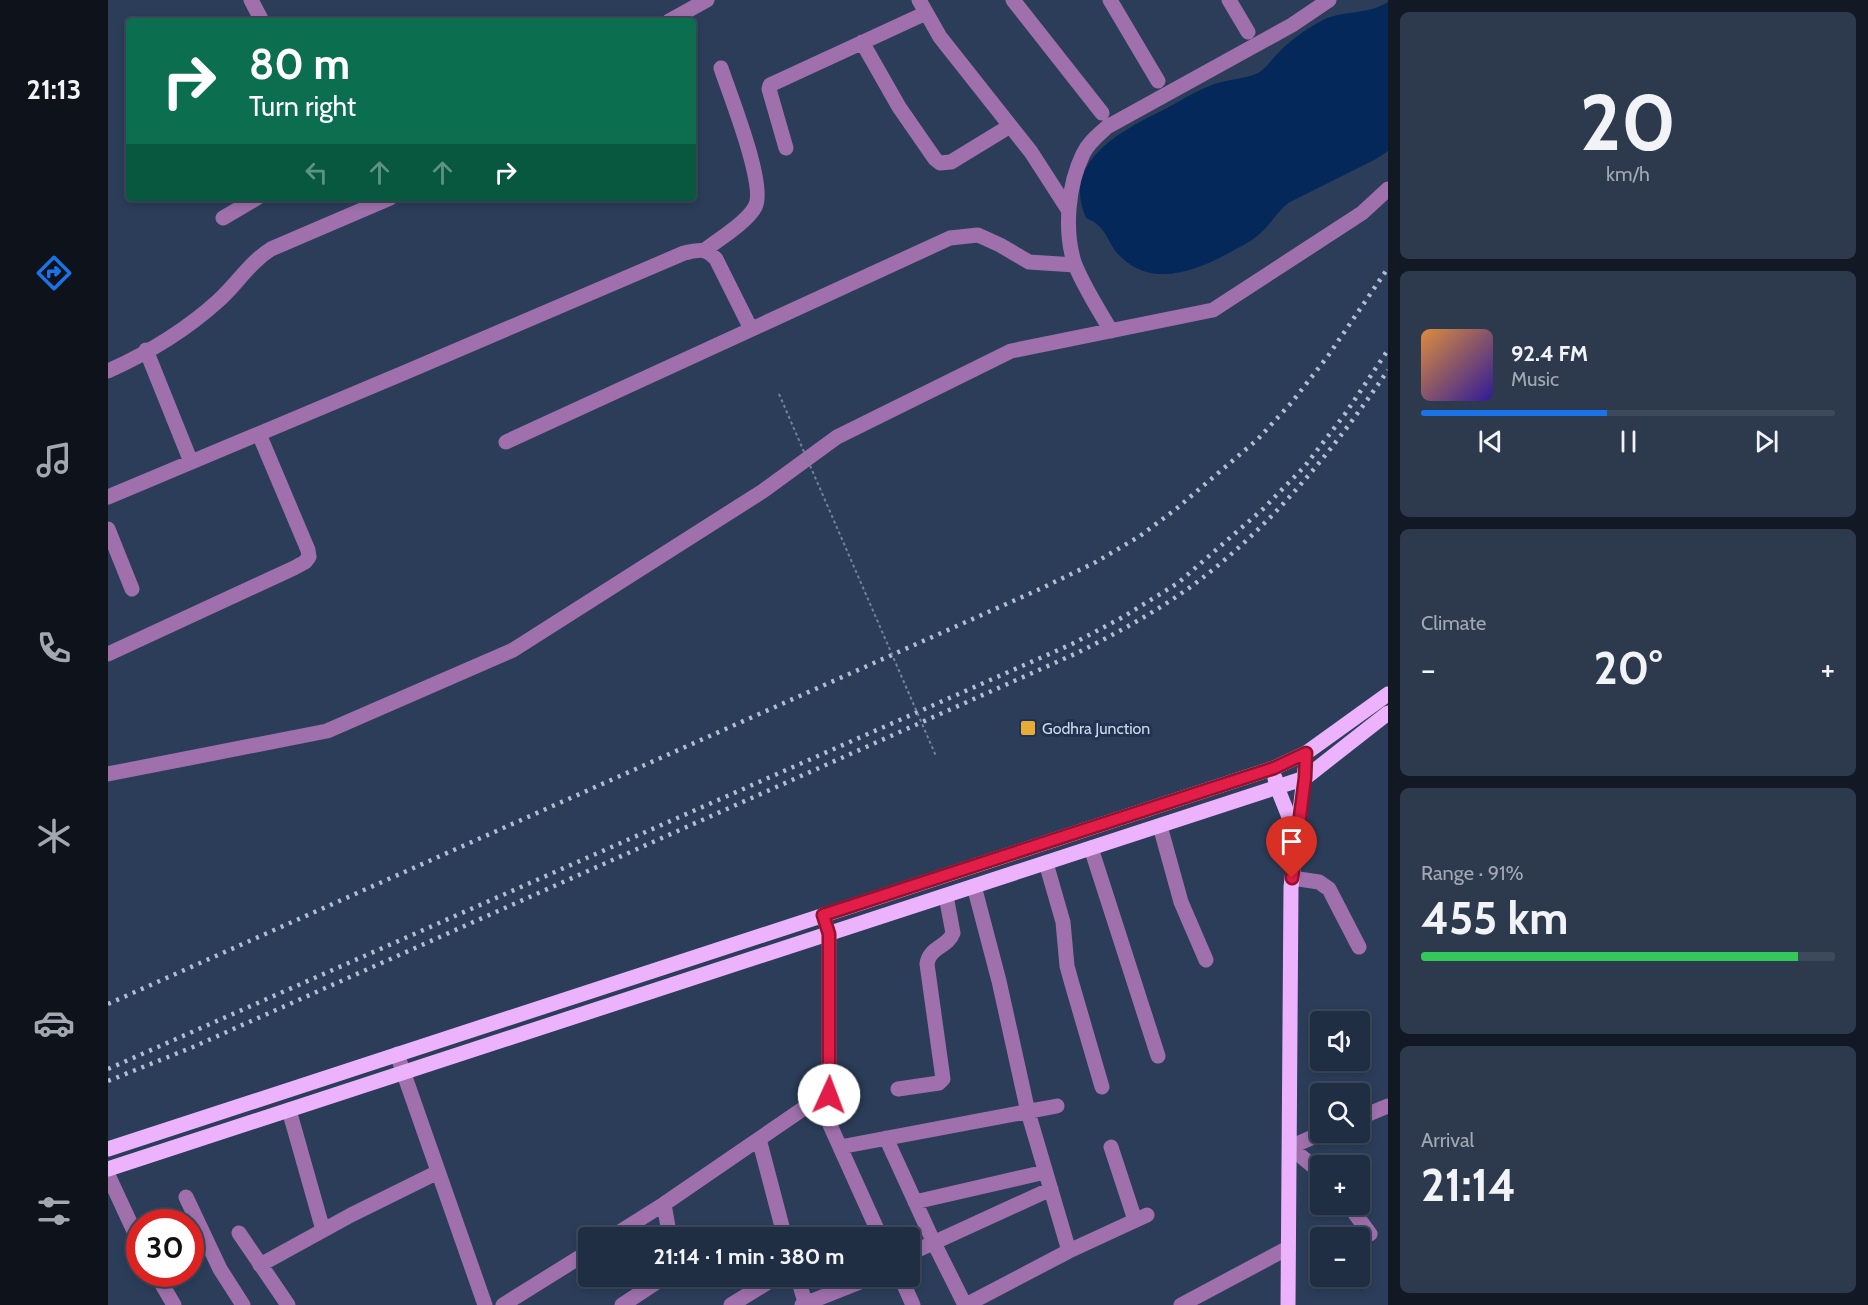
<!DOCTYPE html>
<meta charset="utf-8">
<style>
:root{--surface:#202e43;--page:#2d3a4e;--text:#f1f3f6;--muted:#a2a8b2;--line:#3d4a5c;--accent:#1a73e8}
body{margin:0;font-family:Cabin,sans-serif;background:var(--page);color:var(--text);height:100vh;display:flex;flex-direction:column;font-size:22px;white-space:nowrap}
*{box-sizing:border-box;margin:0}
p{font-size:20px;color:var(--muted)}
.icon{flex:none;width:33px;height:33px;fill:none;stroke:currentColor;stroke-width:2;stroke-linecap:round;stroke-linejoin:round}
.map{position:relative;flex:1;overflow:hidden}
.sheet{display:flex;flex-direction:column;gap:12px;padding:12px;background:#121925;width:480px}
.sheet>*{flex:none}
.top-card{position:absolute;left:18px;top:18px;width:570px;height:183px;border-radius:6px;box-shadow:0 3px 9px #0003,0 0 0 2px var(--line);background:#0b6e4f;color:#fff;overflow:hidden}
.tools{position:absolute;left:1202px;top:1011px;display:grid;gap:12px}
.tools a{display:grid;place-items:center;width:60px;height:60px;border-radius:6px;background:var(--surface);box-shadow:0 3px 9px #0003,0 0 0 2px var(--line);font-size:30px}
.speed{position:absolute;left:18px;top:1209px;display:flex;gap:12px;font-size:30px;font-weight:700;text-align:center}
.speed>*{display:grid;place-content:center;width:78px;height:78px;border-radius:50%;background:var(--surface);box-shadow:0 3px 9px #0003,0 0 0 2px var(--line);line-height:1}
.speed .limit{border:9px solid #d22;background:#fff;color:#111}
.pin{position:absolute;display:grid;place-items:center;width:51px;height:51px;color:#fff;margin:-62px -26px;border-radius:50% 50% 50% 0;rotate:-45deg;box-shadow:0 0 6px #0007}
.pin .icon{rotate:45deg}
.me{position:absolute;width:66px;margin:-33px;rotate:2deg;stroke-linejoin:round;filter:drop-shadow(0 0 4px #0008)}
.turn{display:flex;align-items:center;gap:21px;height:126px;padding:0 24px;font-size:27px}
.turn .icon{width:78px;height:78px;stroke-width:2.5}
.turn b{display:block;font-size:42px;line-height:51px}
.lanes{display:flex;align-items:center;height:57px;padding:0 24px;background:#0003;justify-content:center;gap:30px;direction:ltr}
.lanes .off{opacity:.35}
.big{font-size:45px;font-weight:700;line-height:1.1}
.sheet .card{flex:1;display:flex;flex-direction:column;justify-content:center;gap:9px;min-width:0;padding:0 21px;border-radius:9px;background:var(--page)}
.sheet .dial{align-items:center;gap:0}
.dial b{font-size:78px;line-height:1}
.song{display:flex;align-items:center;gap:18px}
.cover{width:72px;height:72px;border-radius:9px;background:linear-gradient(135deg,hsl(30 70% 55%),hsl(250 70% 35%))}
.played{height:6px;border-radius:3px;background:linear-gradient(90deg,var(--accent) 45%,var(--line) 45%)}
.keys{display:flex;justify-content:space-around;direction:ltr}
.heat{display:flex;justify-content:space-between;align-items:center;font-size:33px;direction:ltr}
.charge{height:9px;border-radius:4px;background:linear-gradient(90deg,#34c759 91%,var(--line) 0)}
.trip{position:absolute;left:470px;top:1227px;width:342px;height:60px;border-radius:6px;background:var(--surface);box-shadow:0 3px 9px #0003,0 0 0 2px var(--line);font-weight:700;line-height:60px;text-align:center}
main{display:flex;flex:1;min-height:0}
.tabs{display:flex;flex-direction:column;width:108px;justify-content:space-around;align-items:center;background:#0d121b;color:var(--muted)}
.tabs .icon{width:42px;height:42px}
.tabs .on{color:var(--accent)}
.tabs b{font-size:27px;color:var(--text)}
.map>svg:first-child{display:block}
</style>
<main>
<nav class="tabs">
<b>21:13</b>
<svg class="icon on" aria-label="directions" viewBox="0 0 24 24"><path d="M12 3l9 9-9 9-9-9zM9 14v-3h6M13 9l2 2-2 2"/></svg>
<svg class="icon" aria-label="music" viewBox="0 0 24 24"><path d="M9 18V5l10-2v13"/><circle cx="6" cy="18" r="3"/><circle cx="16" cy="16" r="3"/></svg>
<svg class="icon" aria-label="phone" viewBox="0 0 24 24"><path d="M5 4h4l2 5-3 2q2 4 5 5l2-3 5 2v4C11 20 4 13 5 4z"/></svg>
<svg class="icon" aria-label="climate" viewBox="0 0 24 24"><path d="M12 3v18M4 7l16 10M4 17L20 7"/></svg>
<svg class="icon" aria-label="car" viewBox="0 0 24 24"><path d="M5 17H2v-5l4-1 3-4h7l3 4 3 1v5h-3M9 17h6M6 11h13"/><circle cx="7" cy="17" r="2"/><circle cx="17" cy="17" r="2"/></svg>
<svg class="icon" aria-label="filters" viewBox="0 0 24 24"><path d="M4 7h16M4 17h16"/><circle cx="9" cy="7" r="2"/><circle cx="15" cy="17" r="2"/></svg>
</nav>
<div class="map">
<svg width="1280" height="1305" viewBox="0 0 1280 1305">
<rect width="100%" height="100%" fill="#2b3d59"/>
<path fill="#05285b" d="M1280,2V151L1268,159L1180,203C1168,213 1161,227 1149,236C1141,243 1131,247 1121,253C1089,270 1046,288 1014,258C998,244 1001,227 978,218C952,160 1017,129 1059,108C1074,100 1088,91 1104,85C1115,80 1143,78 1152,72C1159,67 1164,59 1171,52C1183,40 1199,28 1215,20C1235,10 1260,15 1280,2Z"/>
<g fill="none" stroke-linecap="round" stroke-linejoin="round">
<path stroke="#9f70ac" stroke-width="15" d="M143,0L154,21
M811,0L832,37L923,152L961,211
M905,0L994,113
M1002,0L1050,81
M1121,0L1140,32
M561,21L599,0
M754,42L791,107L827,159L832,163L843,162L902,126
M678,148L661,89L662,85L818,13
M115,218L149,198
M597,250C611,239 638,223 647,207C659,186 621,93 613,68
M1003,331C991,310 974,284 966,262C956,229 960,185 975,154C980,143 990,135 999,127L1184,25L1221,0
M38,350L83,462
M0,371C38,354 79,329 110,301C129,284 141,263 163,249L282,198
M398,442L842,238L870,235L892,245L921,262L967,265
M0,497L298,372L576,253C591,250 597,247 608,259L643,329
M0,529L24,589
M0,654L186,568L197,562L201,557L200,550L151,434
M0,774L219,731L405,650L655,491L729,437L903,351L1105,310L1254,213L1280,189
M1052,826L1073,902L1098,960
M983,848L1050,1056
M938,863L955,922L959,966L964,984L994,1087
M1184,878L1211,882L1221,889L1251,947
M866,886L891,981L920,1112L961,1251
M715,915L721,934V1116L722,1125L773,1238
M289,1054L377,1305
M790,1089L831,1083L835,1079L819,964C821,947 840,947 845,933L838,896
M181,1110L215,1230
M1251,1118L1280,1106
M778,1138L826,1243L857,1305
M651,1139L677,1238
M732,1147L949,1106
M1003,1147L1027,1220
M1212,1172L1182,1147L1217,1132
M0,1175L32,1244
M78,1197L112,1269L135,1305
M807,1202L937,1172
M556,1204L562,1238
M1240,1204L1262,1234
M131,1233L180,1305
M502,1238L556,1204L721,1091
M801,1254L943,1189
M152,1265L243,1215L330,1172
M48,1274L66,1305
M689,1276L698,1305
M792,1276L805,1305
M395,1305L480,1252
M514,1305L558,1276
M623,1305L670,1276
M694,1305L767,1276
M858,1305L961,1251L1039,1215
M1073,1305L1180,1248"/>
<path stroke="#ecb3fc" stroke-width="15" d="M1167,778L1169,787L1189,837
M0,1149L1166,768L1198,753L1280,694
M0,1169L1197,778L1280,713
M1180,1305L1183,887L1197,769"/>
<path stroke="#b1bed1" stroke-width="4.5" stroke-dasharray="3 6" stroke-linecap="butt" d="M0,1004L932,589L988,562L1032,536L1068,509L1150,439L1184,402L1220,356L1280,268
M0,1069L964,644L1015,617L1070,583L1155,509L1197,466L1237,414L1280,350
M0,1081L85,1047L969,653C1015,630 1061,605 1102,572C1173,515 1229,445 1280,370"/>
<path stroke="#74839a" stroke-width="2" stroke-dasharray="3 3" stroke-linecap="butt" d="M671,394L828,756"/>
</g>
<g fill="none" stroke-linecap="round" stroke-linejoin="round">
<g stroke="#92132f" stroke-width="15">
<path id="route" d="M721,1095V934L715,915L1166,768L1198,753L1197,778L1184,878"/>
</g>
<use href="#route" stroke="#e11d48" stroke-width="10"/>
</g>
<rect fill="#e9ab38" stroke="#21334e" stroke-width="2" x="912" y="720" width="16" height="16" rx="3"/>
<g text-anchor="middle" stroke-width="6" stroke-linejoin="round" paint-order="stroke">
<g font-size="16" fill="#cedaeb" stroke="#21334e" text-anchor="start">
<text x="934" y="734">Godhra Junction</text>
</g>
</g>
</svg>
<div class="tools">
<a><svg class="icon" aria-label="sound" viewBox="0 0 24 24"><path d="M4 9h4l5-4v14l-5-4H4zM17 9q2 3 0 6"/></svg></a>
<a><svg class="icon" aria-label="search" viewBox="0 0 24 24"><circle cx="10" cy="10" r="6"/><path d="M15 15l6 6"/></svg></a>
<a>+</a>
<a>−</a>
</div>
<div class="speed"><div class="limit">30</div></div>
<div class="pin" style="left:1184px;top:878px;background:#d93025"><svg class="icon" aria-label="arrive" viewBox="0 0 24 24"><path d="M6 21V4h12l-3 4 3 4H6"/></svg></div>
<svg class="me" style="left:721px;top:1095px" viewBox="-20 -20 40 40"><circle r="19" fill="#fff"/><path d="M0-13L10 11 0 6-10 11z" fill="#e11d48"/></svg>
<div class="trip">21:14 · 1 min · 380 m</div>
<div class="top-card">
<div class="turn"><svg class="icon" aria-label="right" viewBox="0 0 24 24"><path d="M7 20v-9h11M14 6l5 5-5 5"/></svg><div><b>80 m</b>Turn right</div></div>
<div class="lanes"><svg class="icon off" aria-label="left" viewBox="0 0 24 24"><path d="M17 20v-9H6M10 6l-5 5 5 5"/></svg><svg class="icon off" aria-label="ahead" viewBox="0 0 24 24"><path d="M12 20V5M6 11l6-6 6 6"/></svg><svg class="icon off" aria-label="ahead" viewBox="0 0 24 24"><path d="M12 20V5M6 11l6-6 6 6"/></svg><svg class="icon" aria-label="right" viewBox="0 0 24 24"><path d="M7 20v-9h11M14 6l5 5-5 5"/></svg></div>
</div>
</div>
<section class="sheet">
<div class="card dial"><b>20</b><p>km/h</p></div>
<div class="card">
<div class="song"><i class="cover"></i><div><b>92.4 FM</b><p>Music</p></div></div>
<div class="played"></div>
<div class="keys"><svg class="icon" aria-label="previous" viewBox="0 0 24 24"><path d="M18 5L8 12l10 7zM5 5v14"/></svg><svg class="icon" aria-label="pause" viewBox="0 0 24 24"><path d="M8 5v14M16 5v14"/></svg><svg class="icon" aria-label="next" viewBox="0 0 24 24"><path d="M6 5l10 7-10 7zM19 5v14"/></svg></div>
</div>
<div class="card"><p>Climate</p>
<div class="heat"><a>−</a><b class="big">20°</b><a>+</a></div>
</div>
<div class="card"><p>Range · 91%</p><b class="big">455 km</b><div class="charge"></div></div>
<div class="card"><p>Arrival</p><b class="big">21:14</b></div>
</section>
</main>
